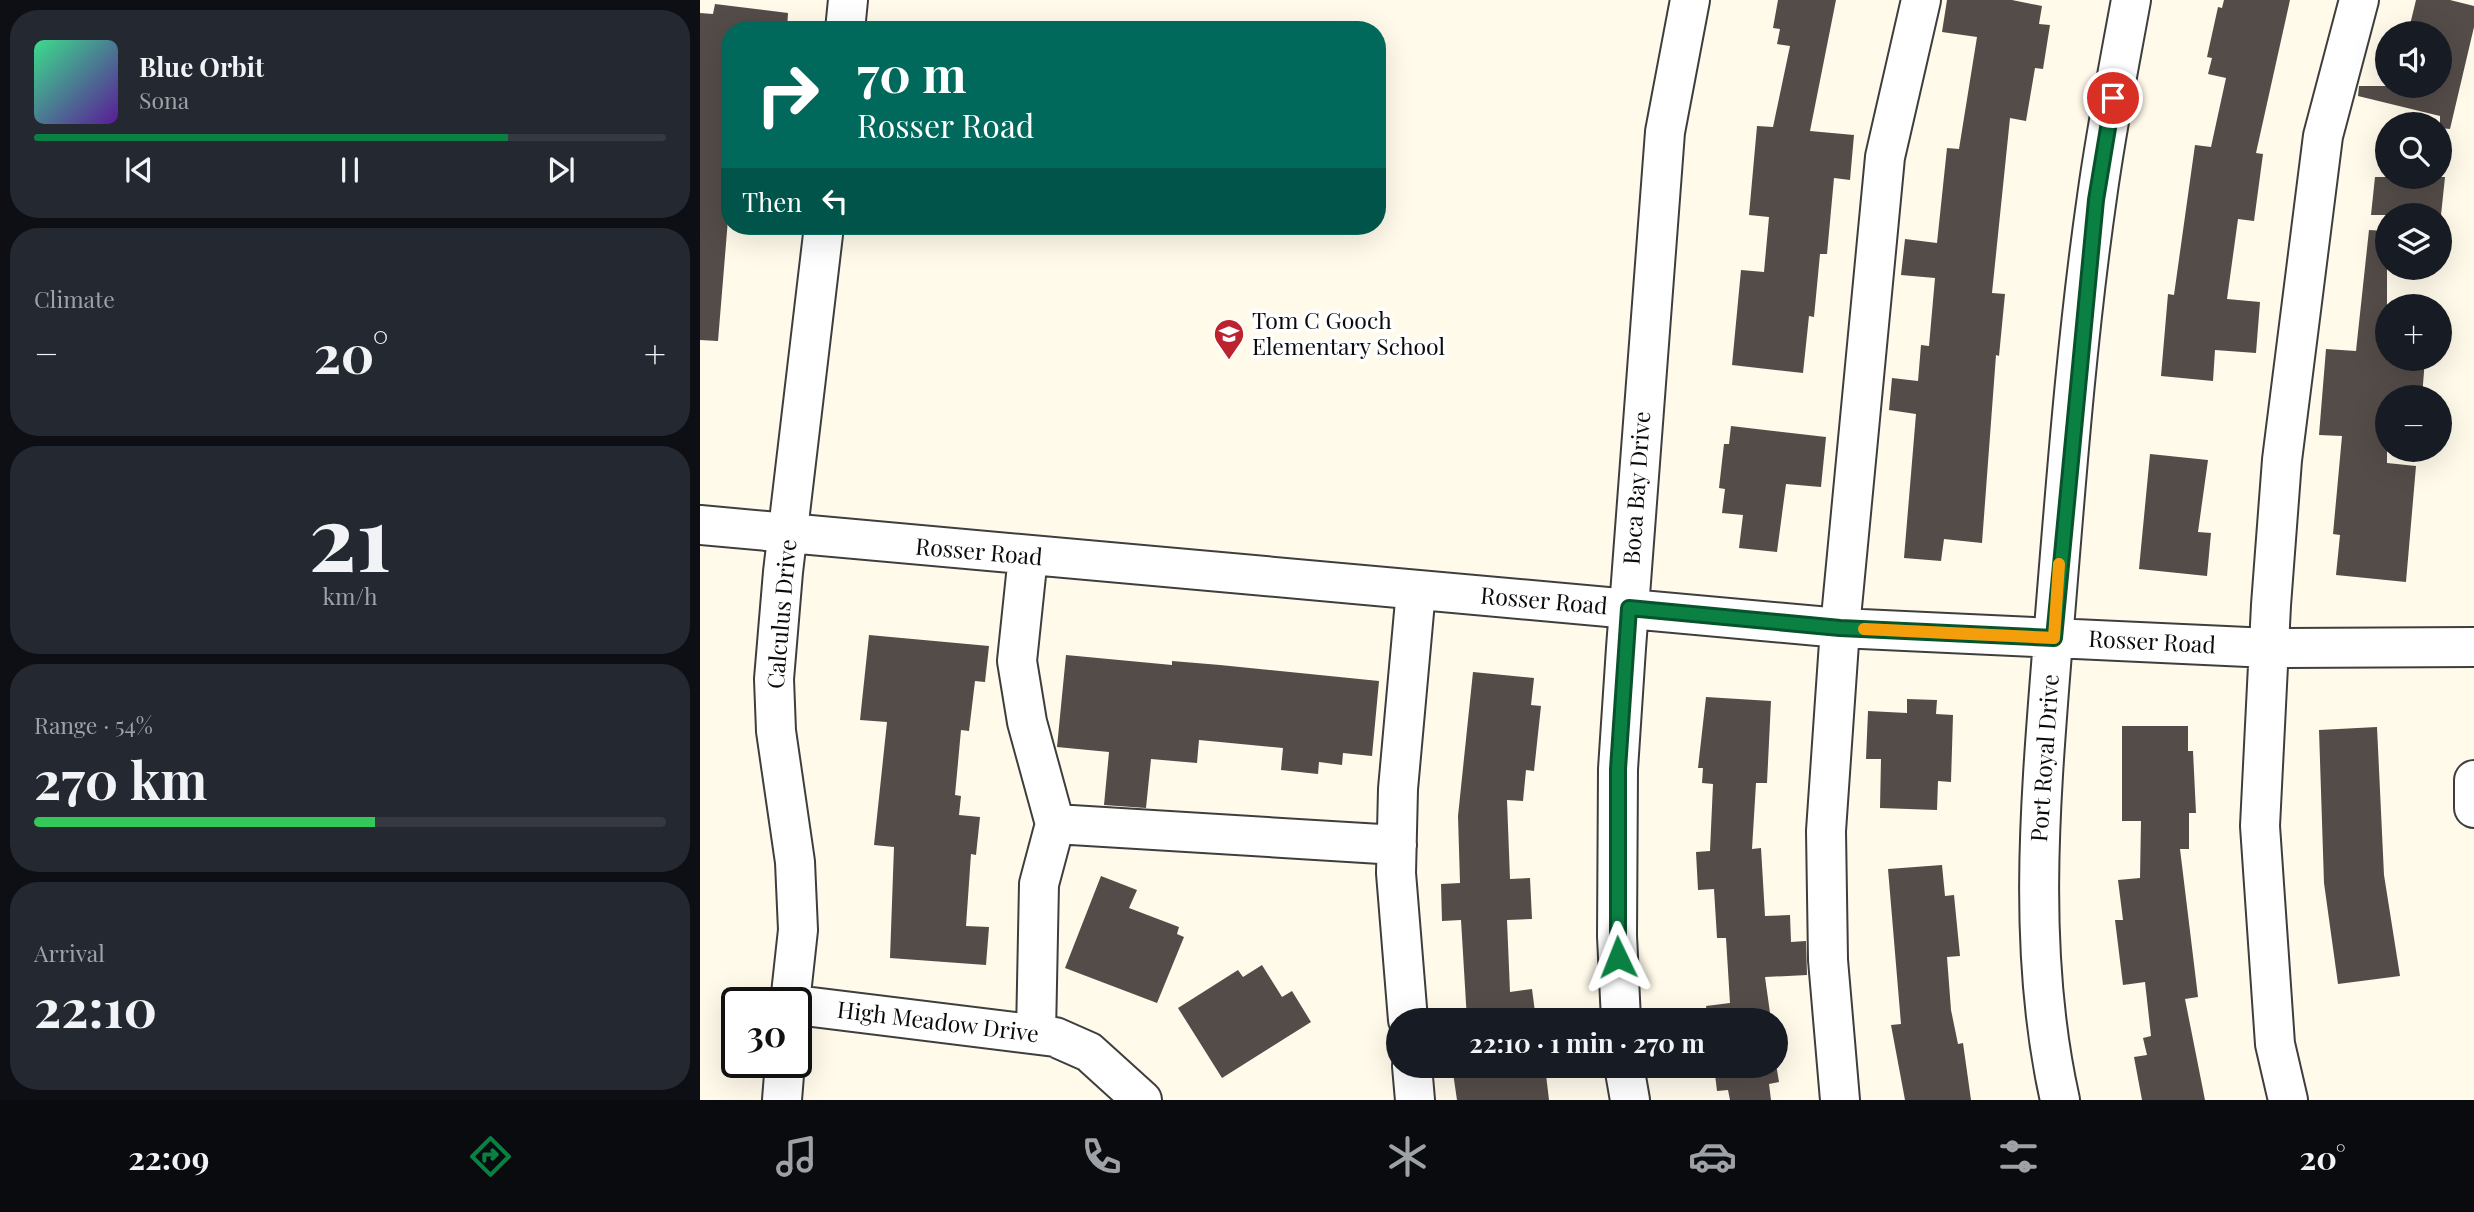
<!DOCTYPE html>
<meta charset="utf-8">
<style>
:root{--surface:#171b24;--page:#242831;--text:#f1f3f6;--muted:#9ea1a6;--line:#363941;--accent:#0b8043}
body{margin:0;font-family:"Playfair Display",serif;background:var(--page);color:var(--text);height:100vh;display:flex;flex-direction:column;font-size:26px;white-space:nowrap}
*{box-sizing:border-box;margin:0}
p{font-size:23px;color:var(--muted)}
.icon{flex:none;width:38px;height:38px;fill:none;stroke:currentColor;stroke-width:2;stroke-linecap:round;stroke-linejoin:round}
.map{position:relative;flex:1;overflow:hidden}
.details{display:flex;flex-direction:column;gap:10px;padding:10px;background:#0d0f14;width:700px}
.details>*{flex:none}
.hud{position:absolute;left:21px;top:21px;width:665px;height:214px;border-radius:28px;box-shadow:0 7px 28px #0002;background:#00695c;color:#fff;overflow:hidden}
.fabs{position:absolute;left:1675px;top:21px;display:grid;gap:14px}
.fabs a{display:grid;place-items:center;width:77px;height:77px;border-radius:50%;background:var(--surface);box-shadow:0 7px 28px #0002;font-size:35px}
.speed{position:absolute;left:21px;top:987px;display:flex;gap:14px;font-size:35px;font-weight:700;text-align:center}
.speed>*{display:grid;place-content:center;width:91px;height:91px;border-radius:50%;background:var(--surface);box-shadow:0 7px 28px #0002;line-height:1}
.speed .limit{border:4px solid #111;border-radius:10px;background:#fff;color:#111}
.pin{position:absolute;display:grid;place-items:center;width:60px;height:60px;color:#fff;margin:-30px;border:4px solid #fff;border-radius:50%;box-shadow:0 2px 7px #0007}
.me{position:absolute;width:77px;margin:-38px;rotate:358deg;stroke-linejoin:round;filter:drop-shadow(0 0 5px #0008)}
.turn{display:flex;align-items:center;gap:24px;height:147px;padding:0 21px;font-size:32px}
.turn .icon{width:91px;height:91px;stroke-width:2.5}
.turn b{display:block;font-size:49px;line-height:60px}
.then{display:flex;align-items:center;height:66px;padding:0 21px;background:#0003;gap:14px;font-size:26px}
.big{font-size:52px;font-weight:700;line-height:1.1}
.details .widget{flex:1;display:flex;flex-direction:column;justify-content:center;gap:10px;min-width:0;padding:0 24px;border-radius:28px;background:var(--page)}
.details .dial{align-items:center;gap:0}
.dial b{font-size:91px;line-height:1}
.song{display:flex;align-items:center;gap:21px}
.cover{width:84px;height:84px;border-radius:10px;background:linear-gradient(135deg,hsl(150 70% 55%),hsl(270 70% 35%))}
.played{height:7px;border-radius:4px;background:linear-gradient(90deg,var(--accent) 75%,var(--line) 75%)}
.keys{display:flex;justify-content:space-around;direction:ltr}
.heat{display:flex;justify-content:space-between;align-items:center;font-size:38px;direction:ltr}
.charge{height:10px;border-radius:5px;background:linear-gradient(90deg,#34c759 54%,var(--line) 0)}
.trip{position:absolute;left:686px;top:1008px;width:402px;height:70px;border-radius:35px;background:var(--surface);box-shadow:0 7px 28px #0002;font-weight:700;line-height:70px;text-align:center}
.tab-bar{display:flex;height:112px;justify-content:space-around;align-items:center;background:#090b0e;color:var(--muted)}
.tab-bar .icon{width:49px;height:49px}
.tab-bar .selected{color:var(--accent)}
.tab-bar b{font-size:32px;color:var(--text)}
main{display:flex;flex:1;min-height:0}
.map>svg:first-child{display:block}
</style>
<main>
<section class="details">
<div class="widget">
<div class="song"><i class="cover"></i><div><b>Blue Orbit</b><p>Sona</p></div></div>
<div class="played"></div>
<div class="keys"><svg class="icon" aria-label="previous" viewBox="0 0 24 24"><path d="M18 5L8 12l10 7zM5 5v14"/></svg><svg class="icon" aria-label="pause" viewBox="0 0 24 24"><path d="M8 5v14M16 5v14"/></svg><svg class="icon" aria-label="next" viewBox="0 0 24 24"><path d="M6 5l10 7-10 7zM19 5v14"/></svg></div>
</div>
<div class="widget"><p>Climate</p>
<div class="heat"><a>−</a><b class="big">20°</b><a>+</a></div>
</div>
<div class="widget dial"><b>21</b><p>km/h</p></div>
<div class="widget"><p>Range · 54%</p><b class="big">270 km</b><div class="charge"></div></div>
<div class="widget"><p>Arrival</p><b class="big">22:10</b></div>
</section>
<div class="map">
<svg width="1774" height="1100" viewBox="0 0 1774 1100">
<rect width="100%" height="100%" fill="#fffaea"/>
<path fill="#544c48" d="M1078,0H1136L1110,131L1154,135L1150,180L1134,178L1127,254H1120L1114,317L1109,316L1103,373L1032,365L1041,270L1064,272L1069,217L1049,215L1057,126L1073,127L1090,46L1077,44L1080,29L1073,28Z
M1247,0H1312L1342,6L1339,24L1350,25L1343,69L1335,68L1326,121L1310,118L1292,293L1305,294L1299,356L1296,355L1282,543L1244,539L1241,561L1204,558L1216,414L1189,410L1192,378L1218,381L1221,345L1229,346L1235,278L1201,275L1205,239L1237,243L1247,148L1259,149L1277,37L1242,32Z
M1524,0H1590L1556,153L1563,154L1554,221L1538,219L1527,299L1560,302L1556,353L1515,350L1513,381L1461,376L1468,294L1474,295L1495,145L1511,147L1526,78L1508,74L1512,58L1507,57L1518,7L1522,8Z
M1716,0H1750L1774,6V27L1750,129L1740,128V116L1658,96L1659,86H1740V33H1708Z
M15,4L88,13L87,30H30V195L18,341L0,340V13L13,14Z
M1675,177H1745L1741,215H1671Z
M1669,230L1687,231V359H1725L1722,397H1687V463L1716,466L1706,582L1636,575L1640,535L1633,534L1642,436L1619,435L1626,349L1656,351Z
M1031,426L1126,437L1121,487L1086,484L1077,552L1039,548L1043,515L1022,513L1025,489L1019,488L1024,444H1029Z
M1450,454L1508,460L1498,532L1511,533L1507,576L1439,569Z
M169,635L289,646L285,682L275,681L269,731L261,730L255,795L261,796L259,815L280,817L276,855L271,854L266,926L289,927L286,965L190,958L194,847L174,845L187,722L160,720Z
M366,655L472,665V661L520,665L679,681L672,756L643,753L642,765L619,762L618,774L581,770L583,748L499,740L497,763L451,759L446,808L404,805L409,752L357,747Z
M773,672L834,678L831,705L841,706L834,771L826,770L823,801L807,800L810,879L830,878L832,919L807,920L810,992L832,989L836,1020H767L761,920L742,921L741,884L760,883L758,816Z
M1006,697L1071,701L1067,783H1056L1052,849L1061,848L1065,916L1090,915L1091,942L1106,941L1107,975L1065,977L1071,1020H1008L1006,1006L1030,1003L1026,938H1017L1014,889L998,890L996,852L1010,851L1013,784L1002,783L1003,768H998Z
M1207,699L1237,700L1236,714L1253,715L1251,782L1238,781L1237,810L1180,808L1181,759H1166L1168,711L1207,713Z
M1422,726H1488V751H1493L1496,813H1489V849H1480L1498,997L1485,999L1505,1100H1442L1434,1057L1447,1055L1443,1038L1451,1036L1445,982L1423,985L1415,920H1423L1418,880L1440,878L1441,821H1422Z
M1677,727L1684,875L1700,976L1638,984L1624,883L1619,730Z
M1242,865L1245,896L1254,895L1260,956L1247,957L1251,1010L1258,1044L1263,1043L1271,1100H1205L1191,1025L1201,1024L1188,869Z
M401,876L437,890L429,908L479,927L477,934L484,937L457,1003L365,968Z
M562,965L582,997L592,991L611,1022L522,1078L478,1008L538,970L543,977Z
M1076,1064L1079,1082L1069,1084L1071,1100H1030L1028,1090L1017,1091L1014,1066Z
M752,1066H845L849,1100H757Z"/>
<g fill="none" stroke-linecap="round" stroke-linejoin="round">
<g stroke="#3e3e3e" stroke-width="42">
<path id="minor" d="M145,30L148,0
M0,525L1140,628L1569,648L1774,647
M328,556L317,661L327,722L355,824
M1774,780V808
M90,1003L98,930L95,862L76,731L74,679L83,572L124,226
M96,1005L355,1037L389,1052L442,1100
M708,1020L696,873L698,789L716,590
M921,1020L917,936L918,769L926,648L965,132L990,0
M336,1034L339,884L355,824L697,845
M712,1066L715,1100
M924,1066L930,1100
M82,1100L85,1062
M1140,1100L1128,960L1126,831L1140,628L1185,157L1221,0
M1360,1100C1326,949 1341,793 1353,640C1365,495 1376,342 1397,197C1406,131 1419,66 1431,0
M1588,1100L1575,1044L1560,826L1571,605L1582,460L1623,136L1659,0"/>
</g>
<use href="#minor" stroke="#fff" stroke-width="38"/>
</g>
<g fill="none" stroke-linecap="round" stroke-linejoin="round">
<g stroke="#07532c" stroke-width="18">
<path id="route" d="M918,957V769L929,608L1140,628L1354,638L1396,200L1413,98"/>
</g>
<use href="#route" stroke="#0b8043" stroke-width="12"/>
<path stroke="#f59e0b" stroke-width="12" d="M1164,629L1354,638L1359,564"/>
</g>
<defs>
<g id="school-pin" transform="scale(1.575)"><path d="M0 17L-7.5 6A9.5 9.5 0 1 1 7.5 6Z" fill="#bd222f" stroke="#fff"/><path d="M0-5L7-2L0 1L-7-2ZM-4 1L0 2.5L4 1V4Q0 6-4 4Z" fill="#fff"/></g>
</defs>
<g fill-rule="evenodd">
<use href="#school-pin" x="529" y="334"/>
</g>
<g text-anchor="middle" stroke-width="7" stroke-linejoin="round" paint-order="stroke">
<g font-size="23" fill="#0b0b0b" stroke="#fff" text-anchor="start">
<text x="552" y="329">Tom C Gooch<tspan x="552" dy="26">Elementary School</tspan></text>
</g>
<g font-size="23" fill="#0b0b0b" stroke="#fff">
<text transform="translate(937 488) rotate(-86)" y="8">Boca Bay Drive</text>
<text transform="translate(279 552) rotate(5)" y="8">Rosser Road</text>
<text transform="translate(844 601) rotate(5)" y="8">Rosser Road</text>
<text transform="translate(82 614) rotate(-85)" y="8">Calculus Drive</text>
<text transform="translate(1452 642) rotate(3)" y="8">Rosser Road</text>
<text transform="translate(1345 758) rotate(-86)" y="8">Port Royal Drive</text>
<text transform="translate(238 1022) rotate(7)" y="8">High Meadow Drive</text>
</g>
</g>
</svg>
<div class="fabs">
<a><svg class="icon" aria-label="sound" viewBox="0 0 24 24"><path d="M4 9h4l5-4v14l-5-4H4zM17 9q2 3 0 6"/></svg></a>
<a><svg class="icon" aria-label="search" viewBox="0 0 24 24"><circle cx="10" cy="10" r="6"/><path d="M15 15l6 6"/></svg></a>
<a><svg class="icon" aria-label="layers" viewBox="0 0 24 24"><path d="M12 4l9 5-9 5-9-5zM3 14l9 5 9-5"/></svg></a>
<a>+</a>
<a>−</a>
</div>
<div class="speed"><div class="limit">30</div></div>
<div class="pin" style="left:1413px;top:98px;background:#d93025"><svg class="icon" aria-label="arrive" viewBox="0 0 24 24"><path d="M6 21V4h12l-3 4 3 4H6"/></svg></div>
<svg class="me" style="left:918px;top:957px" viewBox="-20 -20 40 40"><path d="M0-17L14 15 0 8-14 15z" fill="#0b8043" stroke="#fff" stroke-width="4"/></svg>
<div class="trip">22:10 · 1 min · 270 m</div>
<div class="hud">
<div class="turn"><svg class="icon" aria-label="right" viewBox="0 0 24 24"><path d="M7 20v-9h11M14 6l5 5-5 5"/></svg><div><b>70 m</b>Rosser Road</div></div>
<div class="then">Then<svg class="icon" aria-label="left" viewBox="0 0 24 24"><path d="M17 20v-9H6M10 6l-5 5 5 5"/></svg></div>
</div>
</div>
</main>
<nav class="tab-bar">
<b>22:09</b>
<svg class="icon selected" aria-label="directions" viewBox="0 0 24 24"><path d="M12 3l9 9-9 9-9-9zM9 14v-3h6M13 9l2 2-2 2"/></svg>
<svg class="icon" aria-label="music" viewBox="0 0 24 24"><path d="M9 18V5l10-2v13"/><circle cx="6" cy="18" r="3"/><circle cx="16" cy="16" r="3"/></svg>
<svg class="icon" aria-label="phone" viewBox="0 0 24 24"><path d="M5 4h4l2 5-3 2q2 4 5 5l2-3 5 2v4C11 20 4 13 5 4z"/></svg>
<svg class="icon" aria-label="climate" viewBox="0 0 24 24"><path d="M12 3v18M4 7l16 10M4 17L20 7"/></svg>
<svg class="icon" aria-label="car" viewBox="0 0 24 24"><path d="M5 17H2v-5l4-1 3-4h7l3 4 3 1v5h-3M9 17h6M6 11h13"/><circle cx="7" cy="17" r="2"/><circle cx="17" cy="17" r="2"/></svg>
<svg class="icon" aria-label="filters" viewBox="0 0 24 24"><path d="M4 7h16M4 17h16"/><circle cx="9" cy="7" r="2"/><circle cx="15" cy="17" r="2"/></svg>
<b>20°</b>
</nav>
